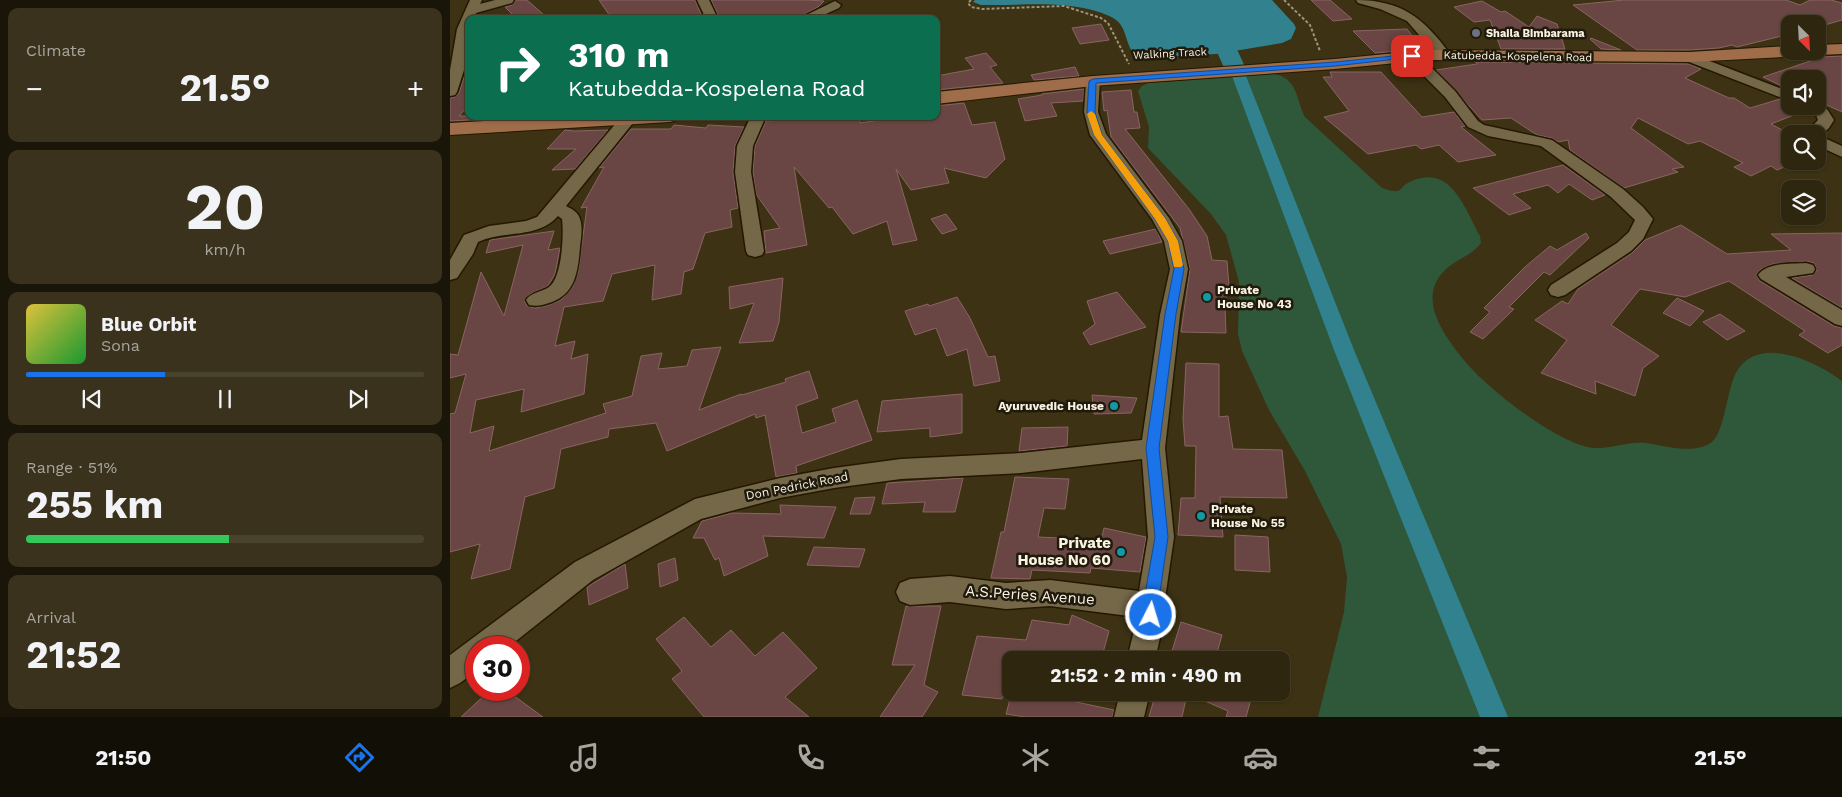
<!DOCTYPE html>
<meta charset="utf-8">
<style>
:root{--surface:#2e260e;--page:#3a321c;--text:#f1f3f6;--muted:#a7a59e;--line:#49432e;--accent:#1a73e8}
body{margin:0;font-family:"Work Sans",sans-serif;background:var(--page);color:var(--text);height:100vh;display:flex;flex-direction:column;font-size:19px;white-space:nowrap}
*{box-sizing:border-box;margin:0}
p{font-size:16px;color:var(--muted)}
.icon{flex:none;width:28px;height:28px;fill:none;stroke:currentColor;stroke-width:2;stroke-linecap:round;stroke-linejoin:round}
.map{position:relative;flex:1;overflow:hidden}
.panel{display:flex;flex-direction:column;gap:8px;padding:8px;background:#191508;width:450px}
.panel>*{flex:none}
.top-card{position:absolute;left:15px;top:15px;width:475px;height:105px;border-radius:10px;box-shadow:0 1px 4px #0004,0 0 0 1px var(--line);background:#0b6e4f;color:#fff;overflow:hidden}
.needle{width:32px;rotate:156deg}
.controls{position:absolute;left:1331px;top:15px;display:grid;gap:10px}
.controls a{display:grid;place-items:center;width:45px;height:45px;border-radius:10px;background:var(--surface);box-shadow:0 1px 4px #0004,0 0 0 1px var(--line);font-size:25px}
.speed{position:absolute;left:15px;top:636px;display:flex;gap:10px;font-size:25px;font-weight:700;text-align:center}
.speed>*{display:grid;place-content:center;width:65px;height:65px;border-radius:50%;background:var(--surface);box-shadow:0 1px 4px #0004,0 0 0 1px var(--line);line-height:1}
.speed .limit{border:8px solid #d22;background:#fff;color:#111}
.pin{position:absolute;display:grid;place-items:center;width:42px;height:42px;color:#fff;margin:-21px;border-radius:10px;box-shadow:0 2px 8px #0006}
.me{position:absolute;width:55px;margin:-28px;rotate:5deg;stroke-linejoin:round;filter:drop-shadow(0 0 4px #0008)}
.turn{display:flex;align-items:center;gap:18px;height:105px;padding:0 20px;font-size:22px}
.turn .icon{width:65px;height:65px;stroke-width:2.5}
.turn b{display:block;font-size:35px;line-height:42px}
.big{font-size:38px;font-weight:700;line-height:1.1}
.panel .card{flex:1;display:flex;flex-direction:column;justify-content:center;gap:8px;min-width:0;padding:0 18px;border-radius:10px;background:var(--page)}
.panel .dial{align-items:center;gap:0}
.dial b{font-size:65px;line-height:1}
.song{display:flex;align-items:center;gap:15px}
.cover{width:60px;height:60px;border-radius:8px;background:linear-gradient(135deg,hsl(50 70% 55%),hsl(130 70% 35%))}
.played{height:5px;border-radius:2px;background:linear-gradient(90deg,var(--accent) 35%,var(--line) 35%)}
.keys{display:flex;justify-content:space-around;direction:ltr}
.heat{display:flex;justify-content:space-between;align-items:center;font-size:28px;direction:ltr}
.charge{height:8px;border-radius:4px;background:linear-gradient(90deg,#34c759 51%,var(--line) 0)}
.trip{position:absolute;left:552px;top:651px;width:288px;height:50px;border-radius:10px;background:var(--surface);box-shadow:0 1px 4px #0004,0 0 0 1px var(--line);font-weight:700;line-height:50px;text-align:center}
.menu{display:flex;height:80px;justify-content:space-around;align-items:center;background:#120f06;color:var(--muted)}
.menu .icon{width:35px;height:35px}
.menu .current{color:var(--accent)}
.menu b{font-size:22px;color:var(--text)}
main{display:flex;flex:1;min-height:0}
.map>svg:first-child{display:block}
</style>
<main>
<section class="panel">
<div class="card"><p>Climate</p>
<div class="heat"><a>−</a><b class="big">21.5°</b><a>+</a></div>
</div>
<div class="card dial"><b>20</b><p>km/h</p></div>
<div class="card">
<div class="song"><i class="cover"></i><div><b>Blue Orbit</b><p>Sona</p></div></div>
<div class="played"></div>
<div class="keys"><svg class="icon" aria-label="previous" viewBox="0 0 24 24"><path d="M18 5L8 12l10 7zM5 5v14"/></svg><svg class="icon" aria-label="pause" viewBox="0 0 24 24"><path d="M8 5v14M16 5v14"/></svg><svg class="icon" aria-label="next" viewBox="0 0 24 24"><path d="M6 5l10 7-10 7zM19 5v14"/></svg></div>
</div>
<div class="card"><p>Range · 51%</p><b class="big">255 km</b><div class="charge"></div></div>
<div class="card"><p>Arrival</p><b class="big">21:52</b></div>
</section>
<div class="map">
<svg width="1392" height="717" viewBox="0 0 1392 717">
<rect width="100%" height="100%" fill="#3d3213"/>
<path fill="#2e5839" d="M823,74C848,77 846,100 855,117L932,188C956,196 946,187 962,181C1002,164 1015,210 1030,236L1031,243C1024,253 1011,258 1001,265C963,293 992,333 1014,360C1036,388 1108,444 1143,448C1161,449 1178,441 1196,443C1216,446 1245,455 1262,442C1275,431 1277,387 1287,371C1310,334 1367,362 1392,381V717H868L894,612L897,577L891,544L855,471L819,410L792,351L788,334L789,282L776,235L761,214L698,148L699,127L688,91L692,86L698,83Z"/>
<path fill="#31828e" d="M525,0H822L844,24L846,28L841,39L832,43L766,54L693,58C674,55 680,30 666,20C661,16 654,14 649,12C609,0 572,6 531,5L523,2Z"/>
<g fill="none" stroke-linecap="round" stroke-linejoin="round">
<path fill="#31828e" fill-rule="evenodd" d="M789,72L796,76L904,350L1058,717H1030L884,350L782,76Z"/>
<path fill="#31828e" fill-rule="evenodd" d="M778,46L786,47L795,67L792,72L784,74L776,72L767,52L770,47Z"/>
</g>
<path fill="#694644" stroke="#8a6462" d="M66,0H77L94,15L79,19H67L55,7L62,5Z
M149,0H245L251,14L234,19H162Z
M261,0H357L374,1L368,7L346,19H270Z
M861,0H880L902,19L883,21Z
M1174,0H1336L1350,5L1360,0H1381L1392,3V20L1368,27V24H1340V34L1287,47L1282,45L1269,48L1239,50H1187L1123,5Z
M1032,1L1051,12L1055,11L1079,27L1087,16L1107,24L1115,49H1051L1040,20L1024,22L1004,7Z
M651,24L659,40L630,44L622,28Z
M957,29L972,49L925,53L903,31Z
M1141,38L1171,50L1151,49L1140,39Z
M536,53L547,65L540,67L553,83L486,90V76L524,69L515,58Z
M1392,56V112L1368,101V79H1340V90L1313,77L1372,57Z
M1026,62L1239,64L1251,69L1235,78L1279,98H1284L1300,108L1330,99L1340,103V106H1353L1357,110L1321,124L1340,134V161L1344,163L1327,170L1321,166L1301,176L1284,167L1293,163L1250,141L1238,144L1188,118L1181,128L1234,167L1222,169L1228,172L1174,188L1120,150L1118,140L1108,142L1102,138L1087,135L1061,118L1032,120L986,70L1027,64Z
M625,67L629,76L584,80L581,75Z
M19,70V105L9,116H40L38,119L0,121V98L5,97L9,93L14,77Z
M880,72H931L972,117L1004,112L1015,126L1011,127L1046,155L1008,162L989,145L971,149L966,145L918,154L874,117L899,111L873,77H882Z
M634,89L633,101L601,103L607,116L575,121L568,99L592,95V94Z
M681,90L684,112H687L690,128L675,129L739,209L757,236L762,260L777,261L779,286H775L777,306H775L776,333L731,332L740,269L730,228L661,137L657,110L654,111L652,92Z
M514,103L522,125L545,122L555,159L536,178L494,168L499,183L461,190L446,169L467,240L443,245L437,221L403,234L382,207L379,208L344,167L357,245L316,253L314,231L330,228L306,194L303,172L305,146L316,121L409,116L410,123L450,117V119L486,116V106Z
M224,125L256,128L258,125L294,127L285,146L283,172L288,208L280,210L282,227L255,233L243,269L234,272L231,294L202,300L205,265L162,274L153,301L114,307L105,346L125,341L121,359L138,354L134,394L71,412L74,389L26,400L20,433L44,426L39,451L156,413L153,404L182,396L191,356L212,353L208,369L237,366L242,350L271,347L249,410L291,394L292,395L336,382L335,379L359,371L368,398L346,406L352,433L386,422L382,409L407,400L422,440L346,466L347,473L326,477L315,415L306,418L305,414L217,451L206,423L159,429L158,437L111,449L104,488L75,497L60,569L21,579L30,544L0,552V414L5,413L16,374L0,378V354L8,355L31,272L54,316L73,245L36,253L40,240L104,231L98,250L110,248L105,274L98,286L80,294L74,300L77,306L85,308L96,306L111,300L122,288L128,273L137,207L131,208L154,167L149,168L181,129H221Z
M115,130L124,131L158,130L125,169L102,170L126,149H97Z
M1113,165L1155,195L1142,200L1119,184L1108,193L1098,185L1063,194L1081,208L1059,215L1023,188Z
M496,214L507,229L492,234L481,219Z
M1231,225L1277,254L1341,250L1321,234L1392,233V308L1342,278L1363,275L1367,270L1364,263L1356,261L1323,264L1311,269L1306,275L1310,281L1384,326L1392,328V345L1378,353L1349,335L1355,331L1279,281L1235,297L1190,289L1161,325L1209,356L1193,368L1185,396L1145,381L1146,394L1091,373L1117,340L1085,320L1112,301L1118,304L1128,289L1182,253L1195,240Z
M706,229L712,242L660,254L653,241Z
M1136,233L1139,238L1100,275L1094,272L1059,307L1064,309L1033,339L1020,332L1040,312L1034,308L1075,267L1100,246L1107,250Z
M333,278L329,322L323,341L289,343L304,303L280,309L279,287Z
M667,292L696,327L640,345L633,333L645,324L637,301Z
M507,297L520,318L538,357L545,356L550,381L524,386L517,349L497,356L486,328L465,335L455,311L478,304L479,306Z
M1227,298L1254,311L1240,326L1213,313Z
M1270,314L1295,331L1277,340L1253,322Z
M736,363L769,364V417L778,416L783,449L832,450L837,498L770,497L773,537L728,535L731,498H745L746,446H735L733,419Z
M512,394V433L480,437V428L427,432L432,401Z
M642,395L687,398L681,413L644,414Z
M618,427L617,446L569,451L572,428Z
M565,477L619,479L615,509L594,508L588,537L651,540L654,528L696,537L690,572L641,568L640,573L582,570L580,579L541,578L551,532H554Z
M513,478L505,512H473L475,502L432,504L437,483Z
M425,497L420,514H400L405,498Z
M330,505L386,507L374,538L313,536L318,556L274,576L269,558L265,560L254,538H243L252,521L282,513L331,514Z
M785,535L818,537L820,572L785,570Z
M364,547L415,549L409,567L357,565Z
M225,558L228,580L210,587L208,564Z
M175,564L178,588L139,605L137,587Z
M456,606H491L474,685L488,692L472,717H430L465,665H442Z
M622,615L659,631L651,660H561L552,699L512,695L527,636L576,640L582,620L619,625Z
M234,617L261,647L281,630L305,656L333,632L367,668L335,697L359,717H254L222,679L232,671L206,639Z
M731,622L772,635L765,660H750L722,651Z
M40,690H56L93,717H11Z
M562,692H619L617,700L664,710L662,717H575L556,714Z
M706,692H714L736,699L732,717H699Z
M734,692H803L796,717H776L778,711Z"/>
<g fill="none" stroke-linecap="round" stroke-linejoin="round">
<g stroke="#241900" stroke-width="3">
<path id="minor" d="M20,0H32L30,4L45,0H64L62,3L26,13L24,19H19L15,67L7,92L5,95L0,96V70L7,29Z
M247,0H259L268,19H256Z
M906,0C951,0 974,18 1000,54L998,57H988L957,21L930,9L908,3Z
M385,1L391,5L389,8L365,19H348Z
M962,52L967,53L1005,91L1028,121L1034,125L1102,140L1173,189L1193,207L1203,219L1193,239L1181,251L1115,295L1108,297L1101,295L1098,290L1101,285L1167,243L1179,232L1185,220L1161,197L1091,146L1038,136L1018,127L995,97L957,59L955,56Z
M1239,53L1340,92V101L1234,60L1232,57Z
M643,77L648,78L650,81L648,112L656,134L719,218L732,241L738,269L730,315L715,448L724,537L714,606L715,615L705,660H677L687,617L600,606L556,609L500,602L460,605L450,601L446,592L450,583L460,579L500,576L556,583L600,580L689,591L698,537L692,459L571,473L451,479L384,488L330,498L251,519L143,580L57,648H26V671L10,683L0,688V655L125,562L245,499L330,478L384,468L451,459L571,453L692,440L710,315L720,269L714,241L702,219L640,135L634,112L636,81L638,78Z
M1368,103L1377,109L1384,120L1379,128L1370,136L1392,146V157L1368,146V134H1355L1368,120L1366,115L1355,106H1368Z
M172,116H185L187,118L116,206C122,209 128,212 130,219C133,227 131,238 130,247C128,270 126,293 102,302C93,305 87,307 79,305L76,300C81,292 92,292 99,287C112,278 114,234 112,219L108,216C88,239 54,230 28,242L23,254L7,278L0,280V260L14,235L39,226L76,221L87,217Z
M301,116H316L303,146L301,172L314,251L312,255L305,257L298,255L296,251L285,172L287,146Z
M1356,263L1363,265L1365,269L1363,273L1336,277L1392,310V326L1385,324L1311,279L1308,275C1317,262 1342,264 1356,263Z
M670,692H700L694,717H664Z"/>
</g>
<g stroke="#241900" stroke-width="2">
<path id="major" d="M1392,44V54L1368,55L1360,51H1368V45Z
M1340,46V51H1359L1357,55L1351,56L1239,62L977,60L885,69L643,86L486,104V92L643,76L885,59L977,50L1239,52Z
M116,116H230L227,120L220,122L0,135V123Z"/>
</g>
<path stroke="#9d947b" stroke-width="2" stroke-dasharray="3 2" stroke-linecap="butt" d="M521,0L518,3L521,7L532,9L614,6L651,18L658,23L679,64
M834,0L860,25L870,51"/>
<use href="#minor" fill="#746848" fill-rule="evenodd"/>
<use href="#major" fill="#9f6d49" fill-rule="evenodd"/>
</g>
<path fill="#1a73e8" stroke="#114b97" d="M962,54H964V57L885,66L646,83L645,112L652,135L715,218L728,241L734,269L726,314L709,448L718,537L708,606V615L706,620L701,622L695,620L693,606L705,537L696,448L715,314L724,269L718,241L705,219L644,135L637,112L639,81L643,79L885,62Z"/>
<path fill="#f59e0b" d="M641,111L645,114L652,135L715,218L728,241L733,265L731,267H724L718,241L705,219L644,135L637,114Z"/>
<circle fill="#6b7280" stroke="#201a0d" stroke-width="2" cx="1026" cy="33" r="5"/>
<g fill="#0f9aa8" stroke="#201a0d" stroke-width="2">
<circle cx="757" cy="297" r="5"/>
<circle cx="664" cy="406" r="5"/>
<circle cx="751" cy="516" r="5"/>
<circle cx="671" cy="552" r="5"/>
</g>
<g text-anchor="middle" stroke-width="5" stroke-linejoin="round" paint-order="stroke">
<g font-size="11" font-weight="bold" fill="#faf3e1" stroke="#201a0d" text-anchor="start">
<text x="1036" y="37">Shaila Bimbarama</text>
</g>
<g font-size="11" fill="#faf3e1" stroke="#201a0d">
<text transform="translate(720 53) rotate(-3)" y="4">Walking Track</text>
<text transform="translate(1068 56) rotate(1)" y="4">Katubedda-Kospelena Road</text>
</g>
<g font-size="12" font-weight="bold" fill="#faf3e1" stroke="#201a0d" text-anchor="start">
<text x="767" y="294">Private<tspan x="767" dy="14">House No 43</tspan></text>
<text x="654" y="410" text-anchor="end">Ayuruvedic House</text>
<text x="761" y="513">Private<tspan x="761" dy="14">House No 55</tspan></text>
</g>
<g font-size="12" fill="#faf3e1" stroke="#201a0d">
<text transform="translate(347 486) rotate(-11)" y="4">Don Pedrick Road</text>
</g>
<g font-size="15" font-weight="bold" fill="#faf3e1" stroke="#201a0d" text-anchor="end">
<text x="661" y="548">Private<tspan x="661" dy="17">House No 60</tspan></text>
</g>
<g font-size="15" fill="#faf3e1" stroke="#201a0d">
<text transform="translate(580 595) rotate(4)" y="5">A.S.Peries Avenue</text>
</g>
</g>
</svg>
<div class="controls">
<a><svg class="needle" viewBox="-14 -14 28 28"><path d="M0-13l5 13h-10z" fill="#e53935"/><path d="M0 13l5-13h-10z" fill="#a7a59e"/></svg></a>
<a><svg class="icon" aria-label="sound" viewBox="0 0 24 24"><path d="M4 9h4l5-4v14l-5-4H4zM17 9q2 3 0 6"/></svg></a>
<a><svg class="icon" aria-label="search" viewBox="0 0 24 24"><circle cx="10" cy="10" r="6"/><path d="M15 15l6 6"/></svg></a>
<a><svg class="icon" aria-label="layers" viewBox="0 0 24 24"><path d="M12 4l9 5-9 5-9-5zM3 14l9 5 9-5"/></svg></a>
</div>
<div class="speed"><div class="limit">30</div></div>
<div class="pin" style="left:962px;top:56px;background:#d93025"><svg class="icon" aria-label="arrive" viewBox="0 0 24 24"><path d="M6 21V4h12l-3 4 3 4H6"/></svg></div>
<svg class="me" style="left:701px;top:615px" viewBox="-20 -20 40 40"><circle r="17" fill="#1a73e8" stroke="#fff" stroke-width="3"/><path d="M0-11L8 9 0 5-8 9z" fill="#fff"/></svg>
<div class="trip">21:52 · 2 min · 490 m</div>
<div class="top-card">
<div class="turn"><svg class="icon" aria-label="right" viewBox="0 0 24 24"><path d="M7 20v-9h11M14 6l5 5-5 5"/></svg><div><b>310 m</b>Katubedda-Kospelena Road</div></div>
</div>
</div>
</main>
<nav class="menu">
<b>21:50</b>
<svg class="icon current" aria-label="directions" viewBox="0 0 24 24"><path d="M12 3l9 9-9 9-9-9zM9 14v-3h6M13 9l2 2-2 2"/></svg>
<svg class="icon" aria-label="music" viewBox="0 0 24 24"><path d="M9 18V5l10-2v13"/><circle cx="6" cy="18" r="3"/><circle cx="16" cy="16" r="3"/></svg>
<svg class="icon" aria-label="phone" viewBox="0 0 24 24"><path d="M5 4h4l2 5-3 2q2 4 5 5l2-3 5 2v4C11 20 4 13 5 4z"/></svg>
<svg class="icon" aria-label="climate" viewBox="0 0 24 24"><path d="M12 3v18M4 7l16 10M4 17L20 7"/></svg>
<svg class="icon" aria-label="car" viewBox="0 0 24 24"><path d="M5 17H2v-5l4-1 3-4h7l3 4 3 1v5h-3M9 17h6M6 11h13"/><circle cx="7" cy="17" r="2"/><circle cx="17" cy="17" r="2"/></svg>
<svg class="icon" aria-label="filters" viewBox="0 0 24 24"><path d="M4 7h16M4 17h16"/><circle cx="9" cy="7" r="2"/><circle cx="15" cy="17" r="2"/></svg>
<b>21.5°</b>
</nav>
